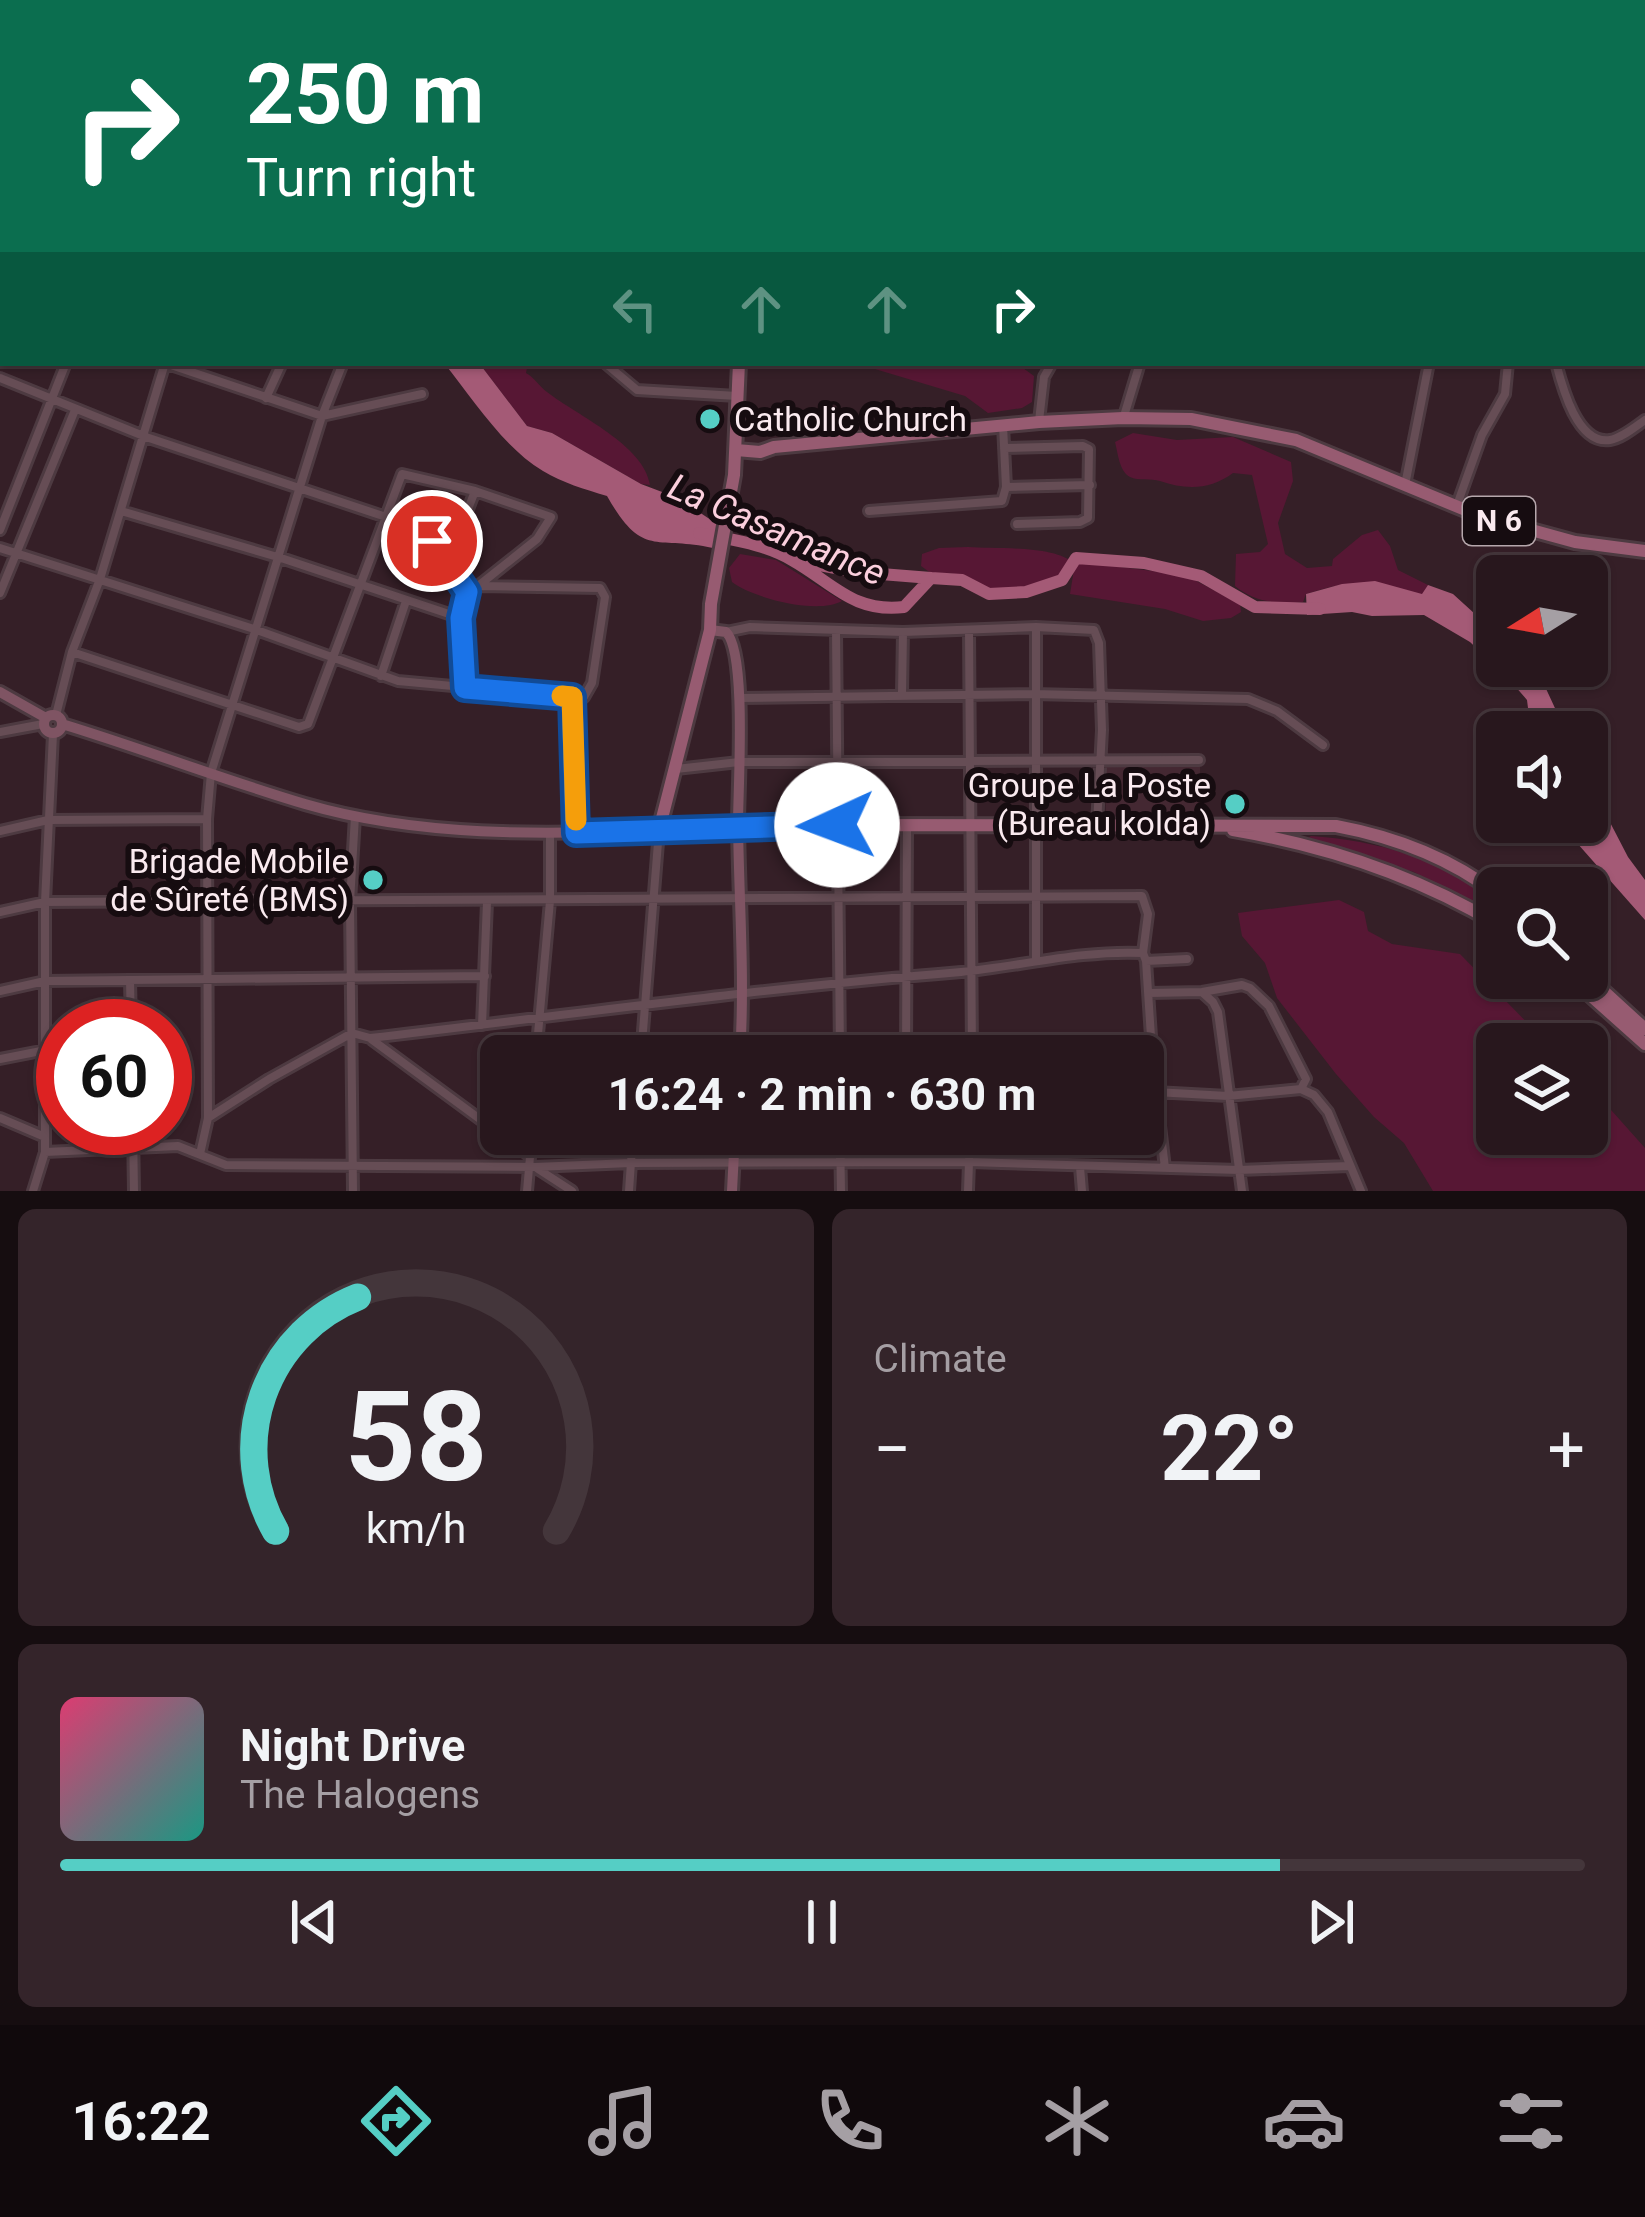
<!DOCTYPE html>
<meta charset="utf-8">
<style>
:root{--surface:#28171d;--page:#34242a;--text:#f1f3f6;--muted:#a59fa4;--line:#44363b;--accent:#55cec5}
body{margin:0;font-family:Roboto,sans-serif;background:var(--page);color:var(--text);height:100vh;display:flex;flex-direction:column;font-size:45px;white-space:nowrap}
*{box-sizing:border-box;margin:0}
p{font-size:39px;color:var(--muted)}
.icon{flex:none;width:66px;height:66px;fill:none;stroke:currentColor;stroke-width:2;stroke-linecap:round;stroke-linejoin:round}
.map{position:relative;height:1191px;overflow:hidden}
.drawer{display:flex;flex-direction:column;gap:18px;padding:18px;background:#160d10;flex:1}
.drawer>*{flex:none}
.guide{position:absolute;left:0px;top:0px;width:1647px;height:366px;box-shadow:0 3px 9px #0004,0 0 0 3px var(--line);background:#0b6e4f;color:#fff;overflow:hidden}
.needle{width:78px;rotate:259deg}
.fabs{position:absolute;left:1476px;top:555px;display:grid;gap:24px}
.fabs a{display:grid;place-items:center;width:132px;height:132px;border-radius:18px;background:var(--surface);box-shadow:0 3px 9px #0004,0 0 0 3px var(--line);font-size:60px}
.speed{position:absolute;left:36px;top:999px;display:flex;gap:24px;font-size:60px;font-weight:700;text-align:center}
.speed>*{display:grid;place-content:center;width:156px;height:156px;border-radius:50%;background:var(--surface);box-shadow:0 3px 9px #0004,0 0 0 3px var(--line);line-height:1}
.speed .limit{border:18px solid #d22;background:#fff;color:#111}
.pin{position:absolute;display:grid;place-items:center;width:102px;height:102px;color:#fff;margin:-51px;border:6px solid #fff;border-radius:50%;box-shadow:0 3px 12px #0007}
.me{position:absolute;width:132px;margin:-66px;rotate:268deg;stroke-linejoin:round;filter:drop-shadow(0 0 9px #0008)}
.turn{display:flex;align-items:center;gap:42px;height:252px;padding:0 48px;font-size:54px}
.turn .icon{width:156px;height:156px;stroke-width:2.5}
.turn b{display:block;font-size:84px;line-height:102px}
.lanes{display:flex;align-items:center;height:114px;padding:0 48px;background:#0003;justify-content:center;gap:60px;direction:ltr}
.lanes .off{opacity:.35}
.big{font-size:90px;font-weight:700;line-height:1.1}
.drawer .tile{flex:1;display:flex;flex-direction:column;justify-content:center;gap:18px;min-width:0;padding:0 42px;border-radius:18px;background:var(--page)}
.drawer .dial{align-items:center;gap:0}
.dial svg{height:312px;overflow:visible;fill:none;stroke:var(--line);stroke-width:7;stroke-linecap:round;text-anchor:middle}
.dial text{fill:var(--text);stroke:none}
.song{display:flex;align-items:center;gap:36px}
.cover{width:144px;height:144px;border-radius:18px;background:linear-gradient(135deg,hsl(340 70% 55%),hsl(170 70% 35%))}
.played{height:12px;border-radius:6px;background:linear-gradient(90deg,var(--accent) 80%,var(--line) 80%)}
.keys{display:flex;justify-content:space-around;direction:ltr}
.heat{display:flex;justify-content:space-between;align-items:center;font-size:66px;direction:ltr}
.drawer .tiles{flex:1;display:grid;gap:18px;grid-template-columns:1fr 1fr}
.tile:last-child{grid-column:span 2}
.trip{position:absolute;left:480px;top:1035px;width:684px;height:120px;border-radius:18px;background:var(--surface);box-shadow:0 3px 9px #0004,0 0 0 3px var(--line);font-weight:700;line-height:120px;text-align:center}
.menu{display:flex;height:192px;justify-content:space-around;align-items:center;background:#10090c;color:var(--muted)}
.menu .icon{width:84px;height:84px}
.menu .on{color:var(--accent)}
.menu b{font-size:54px;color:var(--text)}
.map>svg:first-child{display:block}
</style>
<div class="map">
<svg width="1645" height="1191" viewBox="0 0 1645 1191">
<rect width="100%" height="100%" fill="#351f27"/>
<path fill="#442832" d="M1200,762V823H1106L1105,763Z"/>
<path fill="#571734" d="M479,363H528L526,373C535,378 539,386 547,392C578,416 644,445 650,485L641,484L552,433L527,426Z
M855,363H1016L1034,376L1032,402L1022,408L988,413L965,396Z
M1133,433L1177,440L1233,437L1291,462L1293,481L1278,523L1285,554L1307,568L1332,566L1333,559L1362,535L1378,530L1390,546L1398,570L1428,585L1423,595C1374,581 1356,578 1306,594L1303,602C1279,605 1254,602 1235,586L1236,554L1260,552L1268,544L1252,475L1233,473C1210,490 1186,490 1160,481C1151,478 1138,481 1130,477C1119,471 1118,453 1115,442Z
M968,547C995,549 1057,545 1074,564C1052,584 1013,596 985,587C960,579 961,570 932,574L921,566L922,554L939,548Z
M740,554L776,560L842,601C817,615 753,598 732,582L729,568Z
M1080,562L1185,575L1240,604L1241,612L1231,618L1203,621L1165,609L1070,594L1074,569Z
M1311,836C1375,840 1448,860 1497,903V916L1414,872L1305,840Z
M1339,900L1364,912L1368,931L1392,944L1460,954L1548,1044H1497V1134H1587V1083L1645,1148V1191H1433L1404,1143L1374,1117L1336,1074L1277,998L1265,963L1242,936L1238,913Z"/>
<path fill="#a45a76" d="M444,363H479L527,426L552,433L641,484L678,498L717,524L713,548C654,535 643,559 607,496C584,489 563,483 543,471C503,447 473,399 444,363Z
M1375,581L1422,594L1428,585L1453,594L1497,634V666H1529L1542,680L1566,732H1531L1527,700L1507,677L1470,642L1424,615L1372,616L1352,612L1307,615L1306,594L1342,584Z
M1587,778L1628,857L1645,880V920L1562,826L1561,822H1587Z"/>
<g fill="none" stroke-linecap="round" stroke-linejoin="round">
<path stroke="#a45a76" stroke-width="12" d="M699,533C731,540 763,543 792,560C833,583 853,613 904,607L931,578L962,580L989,594L1026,592L1062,580L1076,558L1144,563L1201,576L1255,607L1320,609
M799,561L856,572L931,578"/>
<g stroke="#4d3a41" stroke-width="14">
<path id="minor" d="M1005,0L1025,3
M1449,0L1451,3
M1638,0L1639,3
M58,3L60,0
M147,3V0
M229,3L230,0
M295,3L297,0
M605,3V0
M876,3V0
M958,3V0
M1043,3V0
M1127,3L1128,0
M1203,3V0
M1281,3L1282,0
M1358,3L1359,0
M1462,3L1469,0
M1557,3L1564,0
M1644,24L1645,28
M0,38L3,39
M1644,60H1645
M1644,104L1645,103
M0,134L3,128
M0,165L3,166
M0,298L3,300
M0,324L3,317
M605,363L637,390L737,396
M1556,363C1562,386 1577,445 1610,440C1622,438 1635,427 1645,420
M0,378L146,437L416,527L452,566L467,592
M266,398L282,363
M1124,416L1140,363
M1039,421L1044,377L1052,363
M1004,448L1083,446L1089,449L1088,518L1080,522L1017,524
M1405,485L1429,363
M1006,487L1090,485
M1457,505L1482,435L1505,394L1508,363
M121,511L281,558L461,618
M869,511L1002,501L1006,487L1003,425
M0,530L66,363
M0,548L254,629L398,681L572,697L576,833
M448,561L475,491
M0,593L75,410
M1036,627V961
M969,630L972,1056
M836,631L840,1056
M726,632L750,627L903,632L1036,627L1094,630L1099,643L1102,730L1097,825
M72,652L299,727L308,724L402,474L475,491L551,517L537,539L478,586
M381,676L406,601
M465,688L461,618L467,592L478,586L600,588L605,597L592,683L584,697H572
M902,694L903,632
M739,698L1033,694L1248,699L1277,711L1323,745
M56,715L72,652L100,579L165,363L322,416L422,394
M0,732L43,724
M676,769L739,762L1199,760
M0,831L48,820L207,819
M0,912L45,902L1142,896L1148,914L1143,953
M1146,961L1153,1067L1165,1168
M130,980L131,1026
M0,991L45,981L485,976
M1149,993L1202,992L1242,985L1250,988L1269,1006L1306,1079L1301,1089
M1203,993L1213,1002L1218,1012L1242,1191
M482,1025L487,902
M371,1039L530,1156
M536,1056L550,901V833
M641,1056L659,830
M906,1056L907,827
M0,1059L46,1050
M1155,1092L1228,1096L1301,1089L1314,1095L1328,1112L1361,1191
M0,1118L45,1137
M208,1118L269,1079L352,1033L370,1038C567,1015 763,988 961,972C1022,966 1081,950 1143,953L1146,961L1187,959
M133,1128L134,1191
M840,1134L841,1191
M45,1152L178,1146L226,1165L535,1167L630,1163L969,1162L1239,1170L1349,1166
M200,1154L208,1118L207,819L211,773L322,416L343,363
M1080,1167L1082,1191
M538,1169L572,1191
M33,1191L45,1152V902L53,734
M353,1191L350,902L355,816
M527,1191L532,1134
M629,1191L633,1134
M968,1191L970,1134"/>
</g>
<g stroke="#4d3a41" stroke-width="16">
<path id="secondary" d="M710,630L726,632C747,652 738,788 738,824C739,902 745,978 740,1056
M0,692L46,718
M44 724a9 9 0 1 1 18 0a9 9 0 1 1-18 0Z
M62,724C144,749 224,780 305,804C418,837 544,835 659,830
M732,1191L735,1134"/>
</g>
<g stroke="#4d3a41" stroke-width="18">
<path id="primary" d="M778,3V0
M739,363L734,475L711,604L710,630L659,830L837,825L1336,826C1395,837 1449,857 1497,894
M736,450L760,452L774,447L1039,422L1123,418L1191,419L1296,440L1480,516L1575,542L1645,551
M1233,830C1327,846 1415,875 1497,924
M1587,976L1645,1029
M1571,978L1645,1044"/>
</g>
<use href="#minor" stroke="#664d55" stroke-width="8"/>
<use href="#secondary" stroke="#7f5463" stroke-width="10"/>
<use href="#primary" stroke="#975b71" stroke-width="12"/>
</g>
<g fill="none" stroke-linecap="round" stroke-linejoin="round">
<g stroke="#114b97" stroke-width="30">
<path id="route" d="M432,541L467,592L461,618L465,688L572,697L576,833L837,825"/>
</g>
<use href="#route" stroke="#1a73e8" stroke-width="21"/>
<path stroke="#f59e0b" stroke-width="21" d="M562,696L572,697L576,820"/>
</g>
<g fill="#55cec5" stroke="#160c10" stroke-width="4.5">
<circle cx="710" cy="419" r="12"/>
<circle cx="1235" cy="804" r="12"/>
<circle cx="373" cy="880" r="12"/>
</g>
<g text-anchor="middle" stroke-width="12" stroke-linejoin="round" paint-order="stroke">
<rect fill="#160c10" stroke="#b6a7ac" stroke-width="3" x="1463" y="497" width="72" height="48" rx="9"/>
<g font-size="30" font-weight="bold" fill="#faeaef">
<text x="1499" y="531">N 6</text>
</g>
<g font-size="33" fill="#faeaef" stroke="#160c10" text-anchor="end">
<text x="734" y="431" text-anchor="start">Catholic Church</text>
<text x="1211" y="797">Groupe La Poste<tspan x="1211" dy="38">(Bureau kolda)</tspan></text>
<text x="349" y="873">Brigade Mobile<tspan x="349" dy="38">de Sûreté (BMS)</tspan></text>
</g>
<g font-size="36" font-style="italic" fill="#fbcfdd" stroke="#160c10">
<text transform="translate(777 529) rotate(23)" y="13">La Casamance</text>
</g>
</g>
</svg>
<div class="fabs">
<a><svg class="needle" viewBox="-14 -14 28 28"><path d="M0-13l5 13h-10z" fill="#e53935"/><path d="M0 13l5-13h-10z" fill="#a59fa4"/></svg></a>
<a><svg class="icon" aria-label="sound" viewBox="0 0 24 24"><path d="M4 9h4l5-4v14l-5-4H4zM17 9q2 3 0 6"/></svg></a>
<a><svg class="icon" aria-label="search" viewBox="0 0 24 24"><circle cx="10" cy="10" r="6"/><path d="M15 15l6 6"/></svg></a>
<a><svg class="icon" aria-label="layers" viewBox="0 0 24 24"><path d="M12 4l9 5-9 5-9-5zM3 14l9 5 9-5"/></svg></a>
</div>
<div class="speed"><div class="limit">60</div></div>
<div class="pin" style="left:432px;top:541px;background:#d93025"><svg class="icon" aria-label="arrive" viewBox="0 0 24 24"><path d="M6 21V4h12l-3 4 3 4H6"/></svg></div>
<svg class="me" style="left:837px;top:825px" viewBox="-20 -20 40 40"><circle r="19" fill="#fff"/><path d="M0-13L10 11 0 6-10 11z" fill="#1a73e8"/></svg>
<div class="trip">16:24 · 2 min · 630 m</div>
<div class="guide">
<div class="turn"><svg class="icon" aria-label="right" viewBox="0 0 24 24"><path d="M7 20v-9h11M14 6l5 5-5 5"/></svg><div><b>250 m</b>Turn right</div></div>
<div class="lanes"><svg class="icon off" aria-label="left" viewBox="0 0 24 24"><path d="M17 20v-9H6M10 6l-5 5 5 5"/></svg><svg class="icon off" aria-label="ahead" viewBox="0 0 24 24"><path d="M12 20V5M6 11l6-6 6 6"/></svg><svg class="icon off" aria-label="ahead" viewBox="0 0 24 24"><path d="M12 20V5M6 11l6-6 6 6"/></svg><svg class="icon" aria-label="right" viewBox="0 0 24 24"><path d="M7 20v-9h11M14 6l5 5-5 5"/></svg></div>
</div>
</div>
<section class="drawer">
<div class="tiles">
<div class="tile dial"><svg viewBox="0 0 100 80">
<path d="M14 69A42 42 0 1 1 86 69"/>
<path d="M14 69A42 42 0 0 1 35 9" stroke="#55cec5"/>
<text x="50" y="56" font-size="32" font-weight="700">58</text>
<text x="50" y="72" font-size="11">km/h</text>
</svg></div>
<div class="tile"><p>Climate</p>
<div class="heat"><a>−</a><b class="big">22°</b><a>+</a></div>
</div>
<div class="tile">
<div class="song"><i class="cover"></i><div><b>Night Drive</b><p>The Halogens</p></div></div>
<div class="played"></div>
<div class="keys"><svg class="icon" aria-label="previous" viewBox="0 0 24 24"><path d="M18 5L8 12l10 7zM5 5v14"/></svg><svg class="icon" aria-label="pause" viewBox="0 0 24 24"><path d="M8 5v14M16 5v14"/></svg><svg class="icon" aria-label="next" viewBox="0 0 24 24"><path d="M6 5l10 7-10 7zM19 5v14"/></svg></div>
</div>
</div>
</section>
<nav class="menu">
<b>16:22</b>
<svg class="icon on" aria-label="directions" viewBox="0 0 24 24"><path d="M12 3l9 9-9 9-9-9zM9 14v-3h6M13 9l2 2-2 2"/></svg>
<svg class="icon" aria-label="music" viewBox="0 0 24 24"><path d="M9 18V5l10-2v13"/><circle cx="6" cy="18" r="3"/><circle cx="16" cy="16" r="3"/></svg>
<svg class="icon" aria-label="phone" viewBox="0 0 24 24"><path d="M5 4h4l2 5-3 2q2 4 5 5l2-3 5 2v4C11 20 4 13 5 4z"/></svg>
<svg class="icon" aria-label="climate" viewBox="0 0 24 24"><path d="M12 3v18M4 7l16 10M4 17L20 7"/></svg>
<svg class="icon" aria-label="car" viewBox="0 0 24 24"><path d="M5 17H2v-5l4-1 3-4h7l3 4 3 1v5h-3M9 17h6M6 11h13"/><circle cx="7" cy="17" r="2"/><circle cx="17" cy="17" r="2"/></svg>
<svg class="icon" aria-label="filters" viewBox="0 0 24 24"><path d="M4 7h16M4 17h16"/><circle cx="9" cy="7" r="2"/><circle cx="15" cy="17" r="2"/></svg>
</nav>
